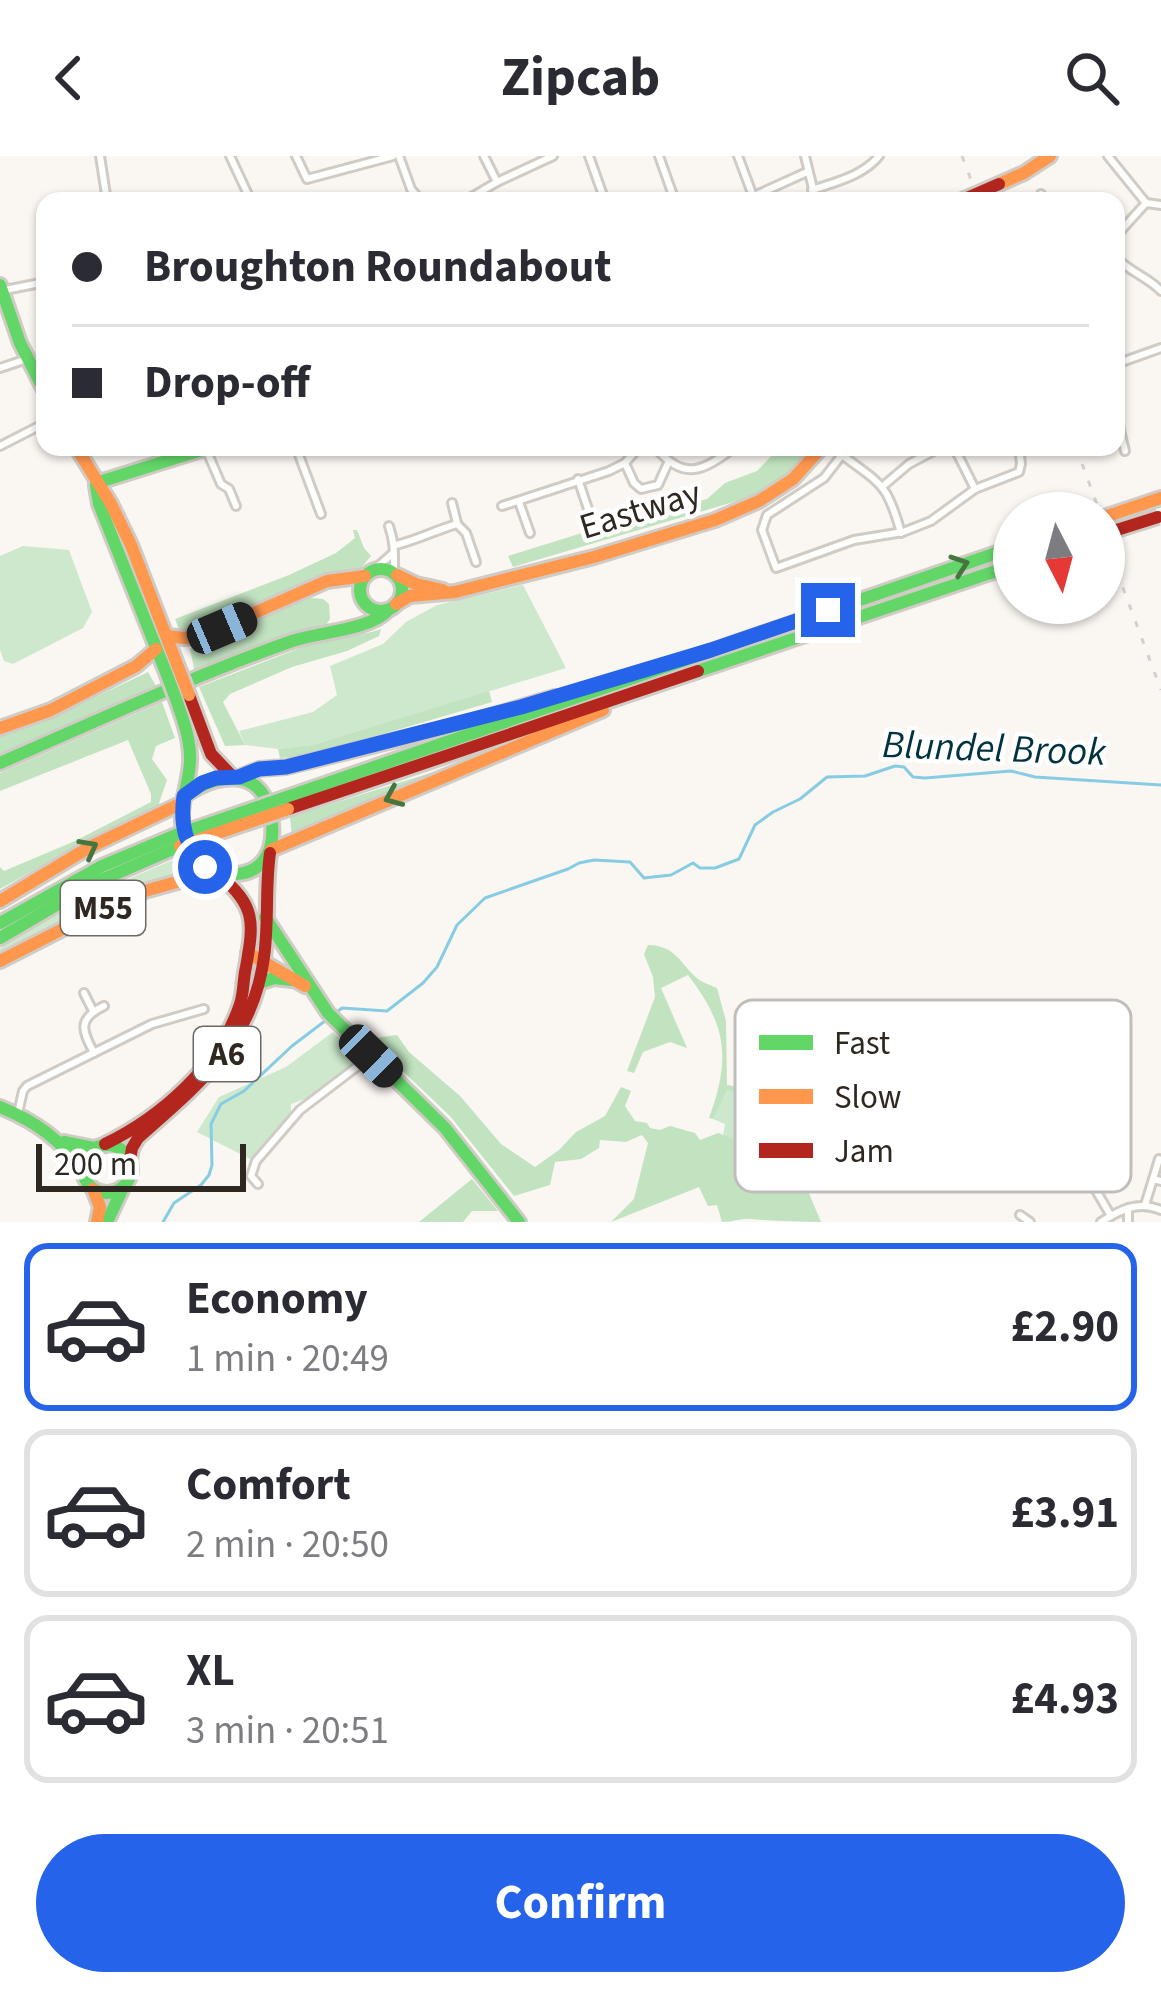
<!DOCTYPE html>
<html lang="en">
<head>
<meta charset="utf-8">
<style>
  body { margin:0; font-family:"Source Sans 3",sans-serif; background:#f7f7f7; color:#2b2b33; height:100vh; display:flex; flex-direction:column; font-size:45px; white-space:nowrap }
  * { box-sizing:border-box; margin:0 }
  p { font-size:39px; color:#7c7c81 }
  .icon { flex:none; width:66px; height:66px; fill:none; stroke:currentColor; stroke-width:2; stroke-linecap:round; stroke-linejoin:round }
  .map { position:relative; height:1066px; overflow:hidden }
  .side { display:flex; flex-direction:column; background:#fff; flex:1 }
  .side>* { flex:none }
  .top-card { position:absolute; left:36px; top:36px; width:1089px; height:264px; border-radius:24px; box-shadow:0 3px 9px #0004; display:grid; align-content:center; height:264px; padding:0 36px; background:#fff }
  .needle { width:78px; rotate:174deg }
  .buttons { position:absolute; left:993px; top:336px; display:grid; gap:24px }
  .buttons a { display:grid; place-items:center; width:132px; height:132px; border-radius:50%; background:#fff; box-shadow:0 3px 9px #0004; font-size:60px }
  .scale { position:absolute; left:36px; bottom:30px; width:210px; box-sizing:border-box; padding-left:12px; border:6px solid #2e2820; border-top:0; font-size:33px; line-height:42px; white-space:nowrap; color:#2e2820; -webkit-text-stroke:9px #fff; paint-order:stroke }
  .end { position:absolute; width:54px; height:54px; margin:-27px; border:15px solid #2563eb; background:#fff; box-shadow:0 0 0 6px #fff }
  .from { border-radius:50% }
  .car { position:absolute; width:36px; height:72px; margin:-36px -18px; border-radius:15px; box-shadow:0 0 9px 3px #0007; background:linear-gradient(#222 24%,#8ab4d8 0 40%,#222 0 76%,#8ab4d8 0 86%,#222 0) }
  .top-card b { display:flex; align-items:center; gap:42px; height:114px; font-size:45px }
  .top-card b+b { border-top:3px solid #e1e1e2 }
  .top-card i { width:30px; height:30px; background:#2b2b33 }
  ul { padding:21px 0 0; list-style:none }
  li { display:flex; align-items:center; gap:36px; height:168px; margin:0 24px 18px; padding:0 12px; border:6px solid #e1e1e2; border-radius:24px }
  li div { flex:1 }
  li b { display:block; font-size:45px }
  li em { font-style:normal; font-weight:700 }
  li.active { border-color:#2563eb }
  li>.icon { width:108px; height:108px; stroke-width:1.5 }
  .primary-button { display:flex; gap:24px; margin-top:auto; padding:24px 36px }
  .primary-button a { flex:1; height:138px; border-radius:72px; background:#2563eb; color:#fff; font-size:48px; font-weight:700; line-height:138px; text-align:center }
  header { display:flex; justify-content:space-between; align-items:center; height:156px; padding:0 36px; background:#fff; font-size:54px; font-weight:700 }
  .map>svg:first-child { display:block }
  .green { fill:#cde8cc }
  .forest { fill:#c1e3c0 }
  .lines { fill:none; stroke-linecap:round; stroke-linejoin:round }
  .stream { stroke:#86cde3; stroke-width:3 }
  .street-casing { stroke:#d0cbc5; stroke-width:12 }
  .fast-casing { stroke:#d0cbc5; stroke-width:18 }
  .slow-casing { stroke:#d0cbc5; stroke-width:18 }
  .jam-casing { stroke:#d0cbc5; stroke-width:18 }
  .street { stroke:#fefefd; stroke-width:6 }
  .fast { stroke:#63d668; stroke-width:12 }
  .slow { stroke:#ff974d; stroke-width:12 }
  .jam { stroke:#b3261e; stroke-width:12 }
  .rail { stroke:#d3d1d0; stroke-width:3; stroke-dasharray:6 12; stroke-linecap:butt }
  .fast-bridge-casing { stroke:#d0cbc5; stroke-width:18; stroke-linecap:butt }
  .slow-bridge-casing { stroke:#d0cbc5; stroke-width:18; stroke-linecap:butt }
  .jam-bridge-casing { stroke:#d0cbc5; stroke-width:18; stroke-linecap:butt }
  .fast-bridge { stroke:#63d668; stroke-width:12 }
  .slow-bridge { stroke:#ff974d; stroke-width:12 }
  .jam-bridge { stroke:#b3261e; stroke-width:12 }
  .oneway { stroke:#467640 }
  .route { stroke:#2563eb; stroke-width:15 }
  .labels { text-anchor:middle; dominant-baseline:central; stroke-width:9; stroke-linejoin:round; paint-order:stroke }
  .shield { fill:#fff; stroke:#6d6863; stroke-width:3 }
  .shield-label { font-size:33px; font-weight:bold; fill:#2e2820 }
  .street-label { font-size:36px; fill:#2e2820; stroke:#fff }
  .water-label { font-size:39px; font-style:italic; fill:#003240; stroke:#fff }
  .key { fill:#fff; stroke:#c0bebc; stroke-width:3 }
  .key-label { font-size:33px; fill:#2e2820 }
</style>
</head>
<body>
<header><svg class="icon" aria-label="back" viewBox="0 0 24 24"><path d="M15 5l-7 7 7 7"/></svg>Zipcab<svg class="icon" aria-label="search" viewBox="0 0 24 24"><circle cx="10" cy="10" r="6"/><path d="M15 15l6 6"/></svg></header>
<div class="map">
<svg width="1161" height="1066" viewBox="0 0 1161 1066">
  <rect width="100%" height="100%" fill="#faf6f2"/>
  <g class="green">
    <path d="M23,390L69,394L92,456L83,472L13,508L4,505L0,494V400Z"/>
    <path d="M523,429L566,512L312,589L278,593L245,589L239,575L313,556L337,539L330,510L383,488L406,466L437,449Z"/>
    <path d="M188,698L201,718L0,800V792C60,754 122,724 188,698Z"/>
    <path d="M333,876L358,900V906L305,943L291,948V961L252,1004L197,976L219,941L286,911Z"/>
    <path d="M726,933L803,953C786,978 751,993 723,980L725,968L713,963Z"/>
  </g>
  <g class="forest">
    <path d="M780,291H807L801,307L754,340L513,411L508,400L643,358L707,343L725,327L757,315Z"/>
    <path d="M353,374H357L364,392L371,400L361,412L334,417L256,452L186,478L179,473L175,463L289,419L336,397L355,382Z"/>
    <path d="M310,442L323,443L329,448L330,463L326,469L195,517L190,493Z"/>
    <path d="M381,473L379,480L347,495L292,511L230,538L223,546L245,589L225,590L199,531L313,487C336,481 358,481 381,473Z"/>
    <path d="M148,516L156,530L0,600V579L43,566Z"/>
    <path d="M489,535L492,546L315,598L280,602L278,593L312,589Z"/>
    <path d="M162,546L175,582L156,590L152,603L167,624L158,650L77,690L0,733V711L4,715L75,685L151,646V638L128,584L0,635V617Z"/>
    <path d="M462,607L292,681L290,661Z"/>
    <path d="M648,789C677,790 679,807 698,823C702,826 712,830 717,832L726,865L727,929L799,941L804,953L821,947L834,972L797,1000V1009L821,1066C797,1066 775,1065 751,1063C743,1062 732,1066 722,1066L717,1049L708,1050L699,1031L611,1066L634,1043L648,987L642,979L626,986L600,984L599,992L581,1003L555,1006L550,1029L514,1040L450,960L372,886L375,882L397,879L409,896L460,940L501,988L535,1011L559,994L576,976L605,960L621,931L631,935L625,950L635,965L647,967L650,972L660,974L670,970L695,977L700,984L718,977L748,989L793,968L802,953L727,934L713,963L709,962C731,902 727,870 688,819L661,832L687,892L670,886L643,896L634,917L627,915L655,841L653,821L644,798Z"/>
    <path d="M472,1023L498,1055H472L463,1066H419Z"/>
  </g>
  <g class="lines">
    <path class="stream" d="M163,1066L174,1047L201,1029L209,1019L212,1009L211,968L221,948L244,935L292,890L342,852L387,855L423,827L437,811L457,769L485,742L568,713L579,707L594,704L630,706L644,722L671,719L693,707L700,712H715L739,703L755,669L773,656L800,643L827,621L865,620L895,610L904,611L913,621L925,622L1011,615L1035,621L1161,629"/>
    <g class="street-casing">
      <g id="street">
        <path d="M100,0L107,45"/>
        <path d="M230,0L251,45"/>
        <path d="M296,0L307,23L393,0"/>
        <path d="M399,0L411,33L421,45"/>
        <path d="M484,0L497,26"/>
        <path d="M589,0L605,45"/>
        <path d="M659,0L675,45"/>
        <path d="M738,0L753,40"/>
        <path d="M805,0L816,45"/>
        <path d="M1108,0L1146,47L1161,49"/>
        <path d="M812,34C835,26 863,20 879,0"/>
        <path d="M1041,38L1044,45"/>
        <path d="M465,45L497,26L553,0"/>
        <path d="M743,45L807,16"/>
        <path d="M1116,80L1146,47"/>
        <path d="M1116,101C1129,116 1148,121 1161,135"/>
        <path d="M5,134L45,126"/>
        <path d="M1116,208L1161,192"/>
        <path d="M0,212L27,203"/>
        <path d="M1116,258L1125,295"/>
        <path d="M0,290L45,267"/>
        <path d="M296,291L321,358"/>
        <path d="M655,291C684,326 703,315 735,291"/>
        <path d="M848,291L824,322L767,359L762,374L776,412L854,384L903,376L931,365L975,333L1019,316L1021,308L1019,291"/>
        <path d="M954,291L975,333"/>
        <path d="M206,293L221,328L229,333L236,350"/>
        <path d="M842,299C882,329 887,327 901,377"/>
        <path d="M625,307L634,327L641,333L658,329L668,307"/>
        <path d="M578,323L592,365"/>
        <path d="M883,330L909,308L941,291"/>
        <path d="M519,346L530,377"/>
        <path d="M452,347L457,367"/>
        <path d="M502,350L609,315L625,307L639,291"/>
        <path d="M389,370C395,388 394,398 394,417"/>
        <path d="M396,389C417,384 436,374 457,368L466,377L476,406"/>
        <path d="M375,413L392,398"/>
        <path d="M84,837L93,855"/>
        <path d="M94,897C82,874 77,863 104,850"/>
        <path d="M18,957L23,935L27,930L152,868L204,853"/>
        <path d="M1084,1014L1111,1060"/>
        <path d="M1074,1019L1084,1014L1077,1001"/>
        <path d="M1153,1023L1159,1003"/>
        <path d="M258,1028L251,1020L256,1005L300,954L371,900"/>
        <path d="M1145,1049L1153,1023L1161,1025"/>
        <path d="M1128,1052V1066"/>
        <path d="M1020,1059L1030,1066"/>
        <path d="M1101,1066C1120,1054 1138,1044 1161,1054"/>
      </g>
    </g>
    <g class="fast-casing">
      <g id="fast">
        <path d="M0,129L20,187L45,236"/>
        <path d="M96,327L211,291"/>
        <path d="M96,330L99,348L167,519"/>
        <circle cx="381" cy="434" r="21"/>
        <path d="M698,515L1014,409"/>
        <path d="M176,543C183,563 191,584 190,606C189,630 176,656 185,680C205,733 278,732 272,668C267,611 221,614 184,640"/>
        <path d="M0,607C97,565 193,520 292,485C319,476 371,474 388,454"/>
        <path d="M239,621L259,613L286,611L474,565L555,541"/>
        <path d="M284,642L1014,391"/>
        <path d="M265,761L328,857L445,972L519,1066"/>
        <path d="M0,767L102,710L176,679"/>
        <path d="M0,782L92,728L180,690"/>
        <path d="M259,827L274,822L292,824"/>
        <path d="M0,951C35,965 62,984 83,1016"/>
        <path d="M64,986L94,992"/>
        <circle cx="107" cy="1013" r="24"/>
        <path d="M107,1066L122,1034"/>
      </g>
    </g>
    <g class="slow-casing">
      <g id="slow">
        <path d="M999,28L1024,17L1050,0"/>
        <path d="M76,291L111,348L131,389L180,516"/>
        <path d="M1104,361L1161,342"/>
        <path d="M397,419L416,428L443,434"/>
        <path d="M396,448L410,440L455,436L594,401L715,364L759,345L793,323L822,291"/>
        <path d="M167,480L184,482L204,479L327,425L365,420"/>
        <path d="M0,572L51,554L136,510L156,493"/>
        <path d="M271,694L603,554"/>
        <path d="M0,745L88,692L182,647"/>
        <path d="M248,797L305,830"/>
        <path d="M0,805L110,749L148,734L213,716"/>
        <path d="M93,1033L100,1051L97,1066"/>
      </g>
    </g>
    <g class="jam-casing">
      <g id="jam">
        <path d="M189,539L211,598L232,620"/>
        <path d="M288,653L698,515"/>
        <path d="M105,988C161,961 220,909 240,848C244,836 243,823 246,811C254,766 256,750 219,719"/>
        <path d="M130,1004L132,992L138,982C198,929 253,886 264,801C269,766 265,732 270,697"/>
      </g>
    </g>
    <use href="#street" class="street"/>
    <use href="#fast" class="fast"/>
    <use href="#slow" class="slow"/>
    <use href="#jam" class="jam"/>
    <g class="rail">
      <path d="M962,0L979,45"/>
      <path d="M1076,291L1100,357"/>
      <path d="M1104,381L1161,534"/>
    </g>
    <g class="fast-bridge-casing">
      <g id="fast-bridge">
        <path d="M167,519L176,543"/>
        <path d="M176,679L284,642"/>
      </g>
    </g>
    <g class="slow-bridge-casing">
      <g id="slow-bridge">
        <path d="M180,516L189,539"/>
        <path d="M180,690L288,653"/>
      </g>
    </g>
    <g class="jam-bridge-casing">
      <g id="jam-bridge">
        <path d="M960,45L999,28"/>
        <path d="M1104,378L1158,361"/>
      </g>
    </g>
    <use href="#fast-bridge" class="fast-bridge"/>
    <use href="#slow-bridge" class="slow-bridge"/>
    <use href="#jam-bridge" class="jam-bridge"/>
  </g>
  <defs><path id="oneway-chevron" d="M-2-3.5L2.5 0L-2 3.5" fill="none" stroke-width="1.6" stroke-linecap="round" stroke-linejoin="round" transform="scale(3)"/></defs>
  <g class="oneway">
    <use href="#oneway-chevron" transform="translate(960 409) rotate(-19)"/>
    <use href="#oneway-chevron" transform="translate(393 641) rotate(157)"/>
    <use href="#oneway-chevron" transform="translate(89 692) rotate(-28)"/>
  </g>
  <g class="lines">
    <path class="route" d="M205,711C185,690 180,668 184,640L202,627L216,622L239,621L259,613L286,611L521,551L711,494L828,454"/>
  </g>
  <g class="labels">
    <g class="shield">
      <rect x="61" y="725" width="84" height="54" rx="9"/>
      <rect x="194" y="871" width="66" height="54" rx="9"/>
    </g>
    <g class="shield-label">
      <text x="103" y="752">M55</text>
      <text x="227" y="898">A6</text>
    </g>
    <g class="street-label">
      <text transform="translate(640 354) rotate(-17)">Eastway</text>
    </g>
    <g class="water-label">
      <text transform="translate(994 593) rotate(2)">Blundel Brook</text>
    </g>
  </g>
  <rect x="735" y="844" width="396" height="192" rx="18" class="key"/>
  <rect x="759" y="879" width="54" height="15" fill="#63d668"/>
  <rect x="759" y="933" width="54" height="15" fill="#ff974d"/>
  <rect x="759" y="987" width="54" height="15" fill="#b3261e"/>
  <g class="key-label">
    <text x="834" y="898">Fast</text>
    <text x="834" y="952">Slow</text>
    <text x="834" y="1006">Jam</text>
  </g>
</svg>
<div class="buttons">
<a><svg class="needle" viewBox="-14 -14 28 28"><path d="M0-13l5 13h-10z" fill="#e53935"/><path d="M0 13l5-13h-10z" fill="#7c7c81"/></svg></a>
</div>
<div class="scale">200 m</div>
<i class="end from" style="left:205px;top:711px"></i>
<i class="end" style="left:828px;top:454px"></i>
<i class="car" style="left:222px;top:472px;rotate:67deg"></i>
<i class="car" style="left:371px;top:900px;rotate:134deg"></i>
<div class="top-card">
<b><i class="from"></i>Broughton Roundabout</b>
<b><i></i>Drop-off</b>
</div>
</div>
<section class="side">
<ul>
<li class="active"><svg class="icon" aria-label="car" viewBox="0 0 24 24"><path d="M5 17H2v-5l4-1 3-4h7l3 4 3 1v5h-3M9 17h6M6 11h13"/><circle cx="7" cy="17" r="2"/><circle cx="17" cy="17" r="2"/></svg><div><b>Economy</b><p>1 min · 20:49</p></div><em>£2.90</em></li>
<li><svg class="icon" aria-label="car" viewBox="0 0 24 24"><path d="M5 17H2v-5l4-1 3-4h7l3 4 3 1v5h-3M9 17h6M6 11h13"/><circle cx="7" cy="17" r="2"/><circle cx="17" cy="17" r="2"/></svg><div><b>Comfort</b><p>2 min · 20:50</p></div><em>£3.91</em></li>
<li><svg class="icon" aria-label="car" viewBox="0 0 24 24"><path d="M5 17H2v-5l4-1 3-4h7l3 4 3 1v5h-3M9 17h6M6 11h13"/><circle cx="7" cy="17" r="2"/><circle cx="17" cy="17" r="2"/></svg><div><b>XL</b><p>3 min · 20:51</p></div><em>£4.93</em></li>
</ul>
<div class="primary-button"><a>Confirm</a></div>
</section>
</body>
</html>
